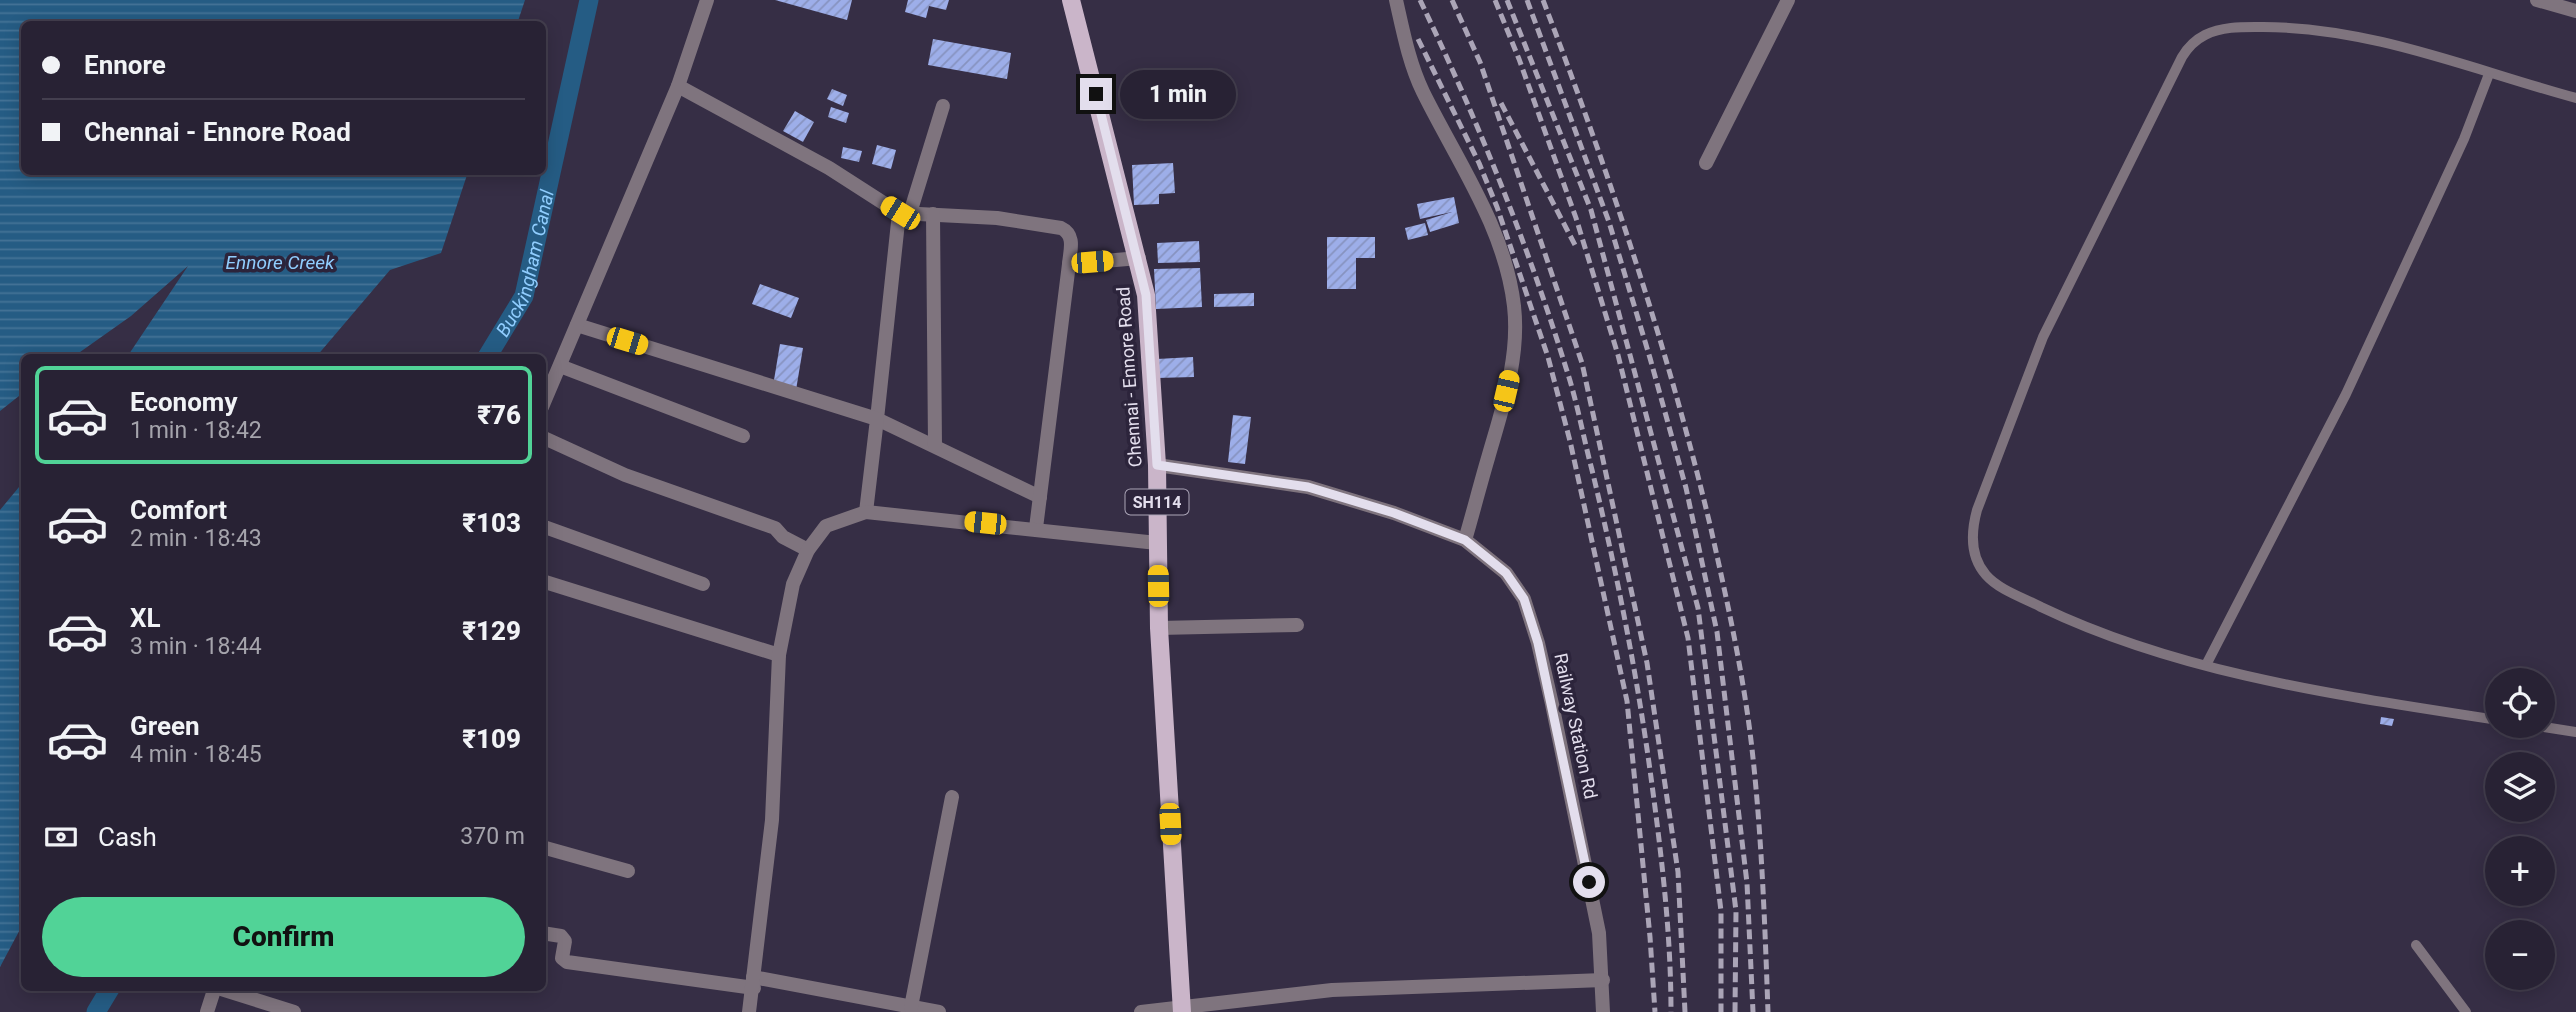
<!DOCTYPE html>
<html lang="en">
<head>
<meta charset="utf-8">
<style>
  body { margin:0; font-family:Roboto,sans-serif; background:#302a3c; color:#f1f3f6; height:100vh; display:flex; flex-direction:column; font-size:26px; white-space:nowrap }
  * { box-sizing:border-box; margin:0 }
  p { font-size:23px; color:#a5a4ac }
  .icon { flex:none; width:38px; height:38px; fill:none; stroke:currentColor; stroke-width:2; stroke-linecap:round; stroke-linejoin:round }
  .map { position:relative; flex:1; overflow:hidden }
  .drawer { position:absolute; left:21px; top:354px; width:525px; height:637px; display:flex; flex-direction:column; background:#282234; border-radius:10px; box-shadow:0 4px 18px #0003,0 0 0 2px #443f4f }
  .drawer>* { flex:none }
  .hud { position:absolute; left:21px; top:21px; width:525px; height:154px; border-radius:10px; box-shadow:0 4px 18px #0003,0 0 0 2px #443f4f; display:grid; align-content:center; height:154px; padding:0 21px; background:#282234 }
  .buttons { position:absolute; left:2485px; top:668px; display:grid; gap:14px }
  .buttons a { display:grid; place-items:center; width:70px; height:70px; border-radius:50%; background:#282234; box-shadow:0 4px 18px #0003,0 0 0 2px #443f4f; font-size:35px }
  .end { position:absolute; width:32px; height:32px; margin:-16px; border:9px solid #e3deed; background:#111; box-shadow:0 0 0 4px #111 }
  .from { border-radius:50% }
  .bubble { position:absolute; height:49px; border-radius:24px; background:#282234; box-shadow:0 4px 18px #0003,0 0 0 2px #443f4f; font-size:23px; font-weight:800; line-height:49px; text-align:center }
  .car { position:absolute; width:21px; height:42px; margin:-21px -10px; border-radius:9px; box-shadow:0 0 5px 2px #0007; background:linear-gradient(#f5c518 24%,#345 0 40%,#f5c518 0 76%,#345 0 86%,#f5c518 0) }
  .hud b { display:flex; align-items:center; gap:24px; height:66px; font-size:26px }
  .hud b+b { border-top:2px solid #443f4f }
  .hud i { width:18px; height:18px; background:#f1f3f6 }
  ul { padding:12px 0 0; list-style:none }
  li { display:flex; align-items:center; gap:21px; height:98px; margin:0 14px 10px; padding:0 7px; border:4px solid transparent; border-radius:10px }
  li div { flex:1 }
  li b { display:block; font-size:26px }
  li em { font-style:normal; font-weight:800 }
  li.selected { border-color:#51d397 }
  li>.icon { width:63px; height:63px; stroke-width:1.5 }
  .pay { display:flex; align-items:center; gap:18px; height:77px; padding:0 21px; font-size:26px }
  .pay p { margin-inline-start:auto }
  .action { display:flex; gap:14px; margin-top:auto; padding:14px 21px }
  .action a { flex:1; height:80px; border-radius:42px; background:#51d397; color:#111; font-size:28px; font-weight:800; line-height:80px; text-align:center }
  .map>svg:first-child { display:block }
  .water { fill:url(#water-rules) }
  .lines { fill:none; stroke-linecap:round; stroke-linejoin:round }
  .canal { stroke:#255c84; stroke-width:19 }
  .building { fill:url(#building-hatch) }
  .service { stroke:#7f747e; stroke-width:10 }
  .minor { stroke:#7f747e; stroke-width:14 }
  .primary { stroke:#cab5c9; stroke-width:18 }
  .rail { stroke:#aba5b7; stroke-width:5; stroke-dasharray:10 5; stroke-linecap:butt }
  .route { stroke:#e3deed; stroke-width:9 }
  .labels { text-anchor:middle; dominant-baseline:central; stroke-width:7; stroke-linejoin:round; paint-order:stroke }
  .shield { fill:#2c243b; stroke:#aca6b8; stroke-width:2 }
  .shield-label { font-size:16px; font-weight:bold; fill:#e3deed }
  .street-label { font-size:18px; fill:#e3deed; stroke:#2c243b }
  .water-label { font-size:19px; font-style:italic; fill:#90cdfe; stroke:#2c243b }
</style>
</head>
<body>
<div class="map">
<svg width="2576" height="1012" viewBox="0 0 2576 1012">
  <defs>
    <pattern id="water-rules" width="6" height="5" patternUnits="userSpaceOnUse" patternTransform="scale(1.75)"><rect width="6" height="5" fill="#255c84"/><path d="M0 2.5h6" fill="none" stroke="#447396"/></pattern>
    <pattern id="building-hatch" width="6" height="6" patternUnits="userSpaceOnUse" patternTransform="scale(1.75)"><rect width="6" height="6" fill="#9daee9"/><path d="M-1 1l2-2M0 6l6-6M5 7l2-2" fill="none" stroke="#8793c0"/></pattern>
  </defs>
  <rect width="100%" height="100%" fill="#362e45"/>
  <g class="water">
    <path d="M0,0H525L517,24H24V172H468L441,253L390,270L316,357H127L188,266L131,316L73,357H24V392L0,411Z"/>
    <path d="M24,481V922L0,967V510Z"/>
  </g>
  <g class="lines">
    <g class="canal">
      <path id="s1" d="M487,357L524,296L589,0"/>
      <path d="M96,1012L111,987"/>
    </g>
  </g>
  <g class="building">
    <path d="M775,0H852L847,20Z"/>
    <path d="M908,0H949L946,10L929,6L926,18L905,12Z"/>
    <path d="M933,39L1011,53L1007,79L928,65Z"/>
    <path d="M832,89L847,95L843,106L827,99Z"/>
    <path d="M831,107L849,113L846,123L828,117Z"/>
    <path d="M795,111L814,122L803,142L783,131Z"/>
    <path d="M877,145L896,150L891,169L872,164Z"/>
    <path d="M843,147L862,151L859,162L841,158Z"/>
    <path d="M1173,163L1175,193L1159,194V204L1134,205L1132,165Z"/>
    <path d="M1454,197L1459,223L1430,232L1426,220L1452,212L1420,219L1417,204Z"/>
    <path d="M1425,223L1428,235L1408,240L1405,228Z"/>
    <path d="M1327,237H1375V258H1356V289H1327Z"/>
    <path d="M1199,241L1200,262L1158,263L1157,243Z"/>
    <path d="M1200,268L1202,307L1156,309L1154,269Z"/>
    <path d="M760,284L799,298L791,318L752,304Z"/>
    <path d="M1254,293V306L1214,307V294Z"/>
    <path d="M780,344L803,348L796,390L773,386Z"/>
    <path d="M1193,357L1194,377L1157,378V359Z"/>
    <path d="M1233,415L1251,417L1245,464L1228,462Z"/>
    <path d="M2381,717L2394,719L2392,726L2380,724Z"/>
  </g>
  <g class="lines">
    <g class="service">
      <path d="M2206,665L2346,394L2464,139L2489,74"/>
      <path d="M2497,720C2344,696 2183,675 2041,607C2024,598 1999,590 1986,575C1970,557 1971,532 1977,510L2043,337L2182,57C2188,47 2195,40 2205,35C2223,26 2244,27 2263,27C2371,27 2473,70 2576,98"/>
      <path d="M2538,726L2576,732"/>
      <path d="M2416,945L2466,1012"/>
    </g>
    <g class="minor">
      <path d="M1396,0C1403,31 1409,63 1423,92C1457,161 1505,228 1514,306C1520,358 1502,409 1488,458C1480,485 1473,513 1465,540"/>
      <path d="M2537,0L2576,11"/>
      <path d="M678,86L829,168L899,213L877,419L1040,497"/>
      <path d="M1706,163L1788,0"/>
      <path d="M899,213L997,218L1061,228C1076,235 1070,251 1069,264"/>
      <path d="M910,213L943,106"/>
      <path d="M933,214L935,446"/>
      <path d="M577,325L877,419L866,512"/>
      <path d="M560,366L743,436"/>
      <path d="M542,407L678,86L707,0"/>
      <path d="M542,437L625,475L775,528L783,537L808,550"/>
      <path d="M1157,465L1308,487L1394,513L1465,540L1506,573L1524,599L1538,643L1552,704L1599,933L1603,1012"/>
      <path d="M542,526L703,584"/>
      <path d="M1036,528L1069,264L1139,258"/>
      <path d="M542,581L779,655"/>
      <path d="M1159,628L1297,625"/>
      <path d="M542,847L628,871"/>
      <path d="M542,933L561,936L565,941L562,958L567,962L754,988"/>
      <path d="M753,977L939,1012"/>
      <path d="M215,987L294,1012"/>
      <path d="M911,1007L952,797"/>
      <path d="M207,1012L215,987"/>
      <path d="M749,1012L772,820L779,655L793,584L808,550L826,526L866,512L1157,543"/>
      <path d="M1141,1012L1332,990L1603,980"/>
    </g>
    <path class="primary" d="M1071,0L1146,295L1157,465L1159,628L1182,1012"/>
    <g class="rail">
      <path d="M1420,0C1477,119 1527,242 1566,368C1577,401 1583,436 1592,470C1616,569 1636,669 1650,770C1661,851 1671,931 1671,1012"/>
      <path d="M1452,0L1480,62L1582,363L1647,663L1678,872L1685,1012"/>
      <path d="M1495,0L1519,59L1576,218L1618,355L1688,638L1721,911V1012"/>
      <path d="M1507,0L1591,210L1698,608L1736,911L1735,1012"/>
      <path d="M1527,0L1609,222L1650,358L1686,488L1717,632L1747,883L1753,1012"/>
      <path d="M1543,0C1609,173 1668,348 1711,529C1728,605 1745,681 1753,758C1762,842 1765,928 1768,1012"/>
      <path d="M1418,39L1479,163L1497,207L1548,357L1570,441L1627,701L1650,937L1655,1012"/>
      <path d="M1501,103L1575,245"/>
    </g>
  </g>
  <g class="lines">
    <path class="route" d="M1096,94L1146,295L1157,465L1308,487L1394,513L1465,540L1506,573L1524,599L1538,643L1589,882"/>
  </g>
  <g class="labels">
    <rect class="shield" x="1125.5" y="489.5" width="63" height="25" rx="5"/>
    <g class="shield-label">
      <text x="1157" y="502">SH114</text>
    </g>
    <g class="street-label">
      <text transform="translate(1129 377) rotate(-94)">Chennai - Ennore Road</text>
      <text transform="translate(1576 726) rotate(78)">Railway Station Rd</text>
    </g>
    <g class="water-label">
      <text x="280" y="262">Ennore Creek</text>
      <text stroke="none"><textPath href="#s1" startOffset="103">Buckingham Canal</textPath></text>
    </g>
  </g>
</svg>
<div class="buttons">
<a><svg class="icon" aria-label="locate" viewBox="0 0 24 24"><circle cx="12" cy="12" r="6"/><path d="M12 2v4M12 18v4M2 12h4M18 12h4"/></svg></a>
<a><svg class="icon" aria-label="layers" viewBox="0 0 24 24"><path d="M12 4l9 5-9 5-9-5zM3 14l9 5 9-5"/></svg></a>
<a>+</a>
<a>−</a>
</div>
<i class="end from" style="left:1589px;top:882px"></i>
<i class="end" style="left:1096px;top:94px"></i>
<div class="bubble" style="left:1120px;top:70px;width:116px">1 min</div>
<i class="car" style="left:900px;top:213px;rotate:302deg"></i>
<i class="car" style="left:1092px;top:262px;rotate:85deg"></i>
<i class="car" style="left:627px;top:341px;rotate:107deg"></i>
<i class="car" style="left:1506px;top:391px;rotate:13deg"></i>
<i class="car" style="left:985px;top:523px;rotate:276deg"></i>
<i class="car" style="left:1158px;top:586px;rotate:359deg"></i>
<i class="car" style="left:1170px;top:824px;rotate:177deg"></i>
<div class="hud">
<b><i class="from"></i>Ennore</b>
<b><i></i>Chennai - Ennore Road</b>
</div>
<section class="drawer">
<ul>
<li class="selected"><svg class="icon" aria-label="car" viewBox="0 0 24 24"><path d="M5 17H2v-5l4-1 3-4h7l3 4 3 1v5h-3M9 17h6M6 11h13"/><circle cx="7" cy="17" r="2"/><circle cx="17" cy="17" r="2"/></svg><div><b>Economy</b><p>1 min · 18:42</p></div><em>₹76</em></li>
<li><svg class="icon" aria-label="car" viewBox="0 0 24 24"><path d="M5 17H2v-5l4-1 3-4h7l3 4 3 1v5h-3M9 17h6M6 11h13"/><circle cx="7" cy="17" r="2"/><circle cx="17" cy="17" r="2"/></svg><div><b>Comfort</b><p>2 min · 18:43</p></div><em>₹103</em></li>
<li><svg class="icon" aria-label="car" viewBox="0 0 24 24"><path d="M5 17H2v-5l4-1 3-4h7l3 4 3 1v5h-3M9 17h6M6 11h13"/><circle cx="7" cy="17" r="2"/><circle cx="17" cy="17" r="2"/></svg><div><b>XL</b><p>3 min · 18:44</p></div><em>₹129</em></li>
<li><svg class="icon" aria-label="car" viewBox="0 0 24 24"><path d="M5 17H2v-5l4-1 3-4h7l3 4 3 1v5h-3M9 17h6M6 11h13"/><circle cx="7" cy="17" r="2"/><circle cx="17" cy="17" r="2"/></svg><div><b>Green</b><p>4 min · 18:45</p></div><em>₹109</em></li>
</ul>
<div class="pay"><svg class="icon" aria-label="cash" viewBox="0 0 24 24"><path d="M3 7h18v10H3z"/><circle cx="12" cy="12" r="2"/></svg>Cash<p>370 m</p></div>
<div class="action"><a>Confirm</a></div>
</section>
</div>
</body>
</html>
